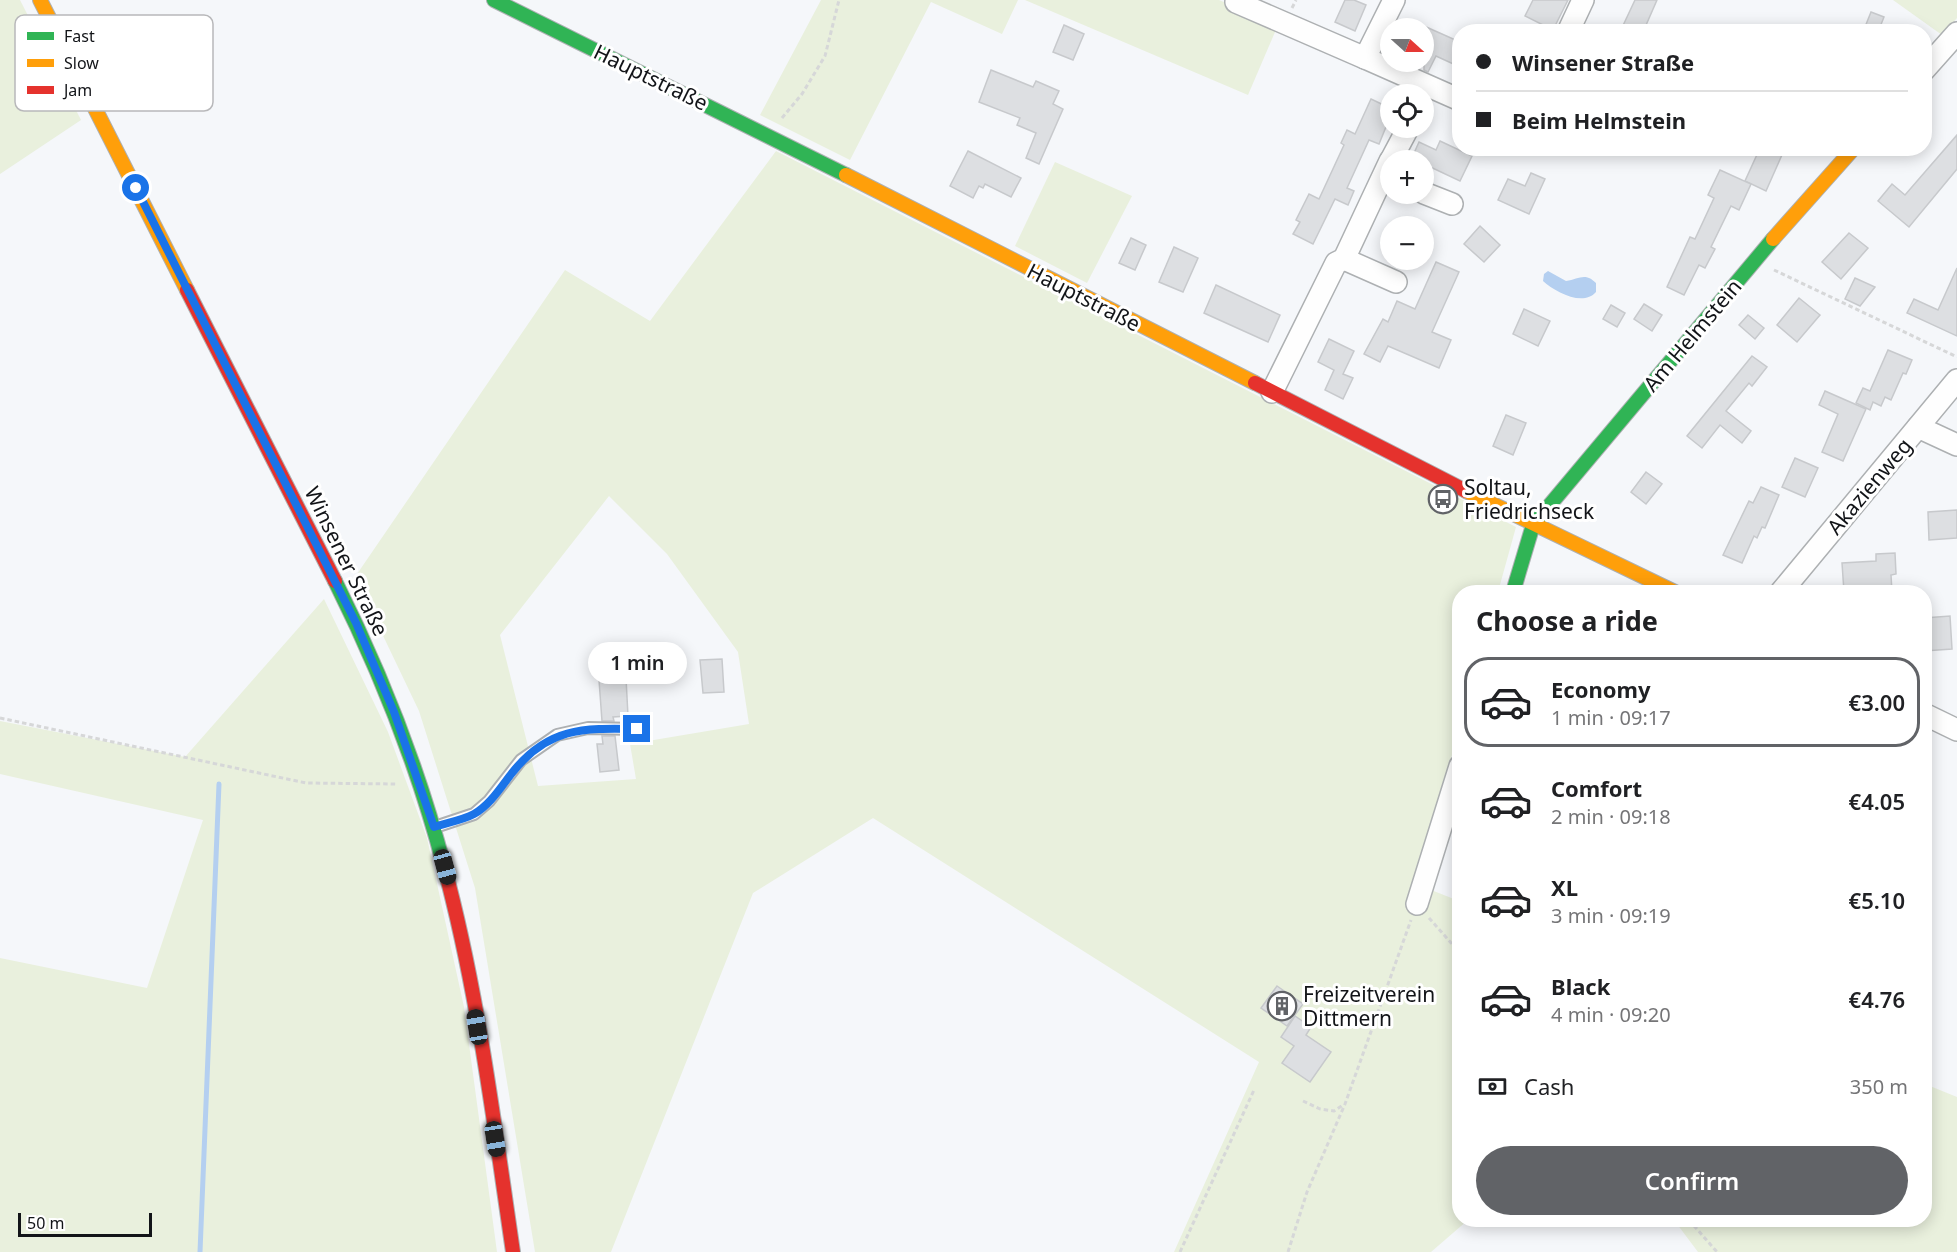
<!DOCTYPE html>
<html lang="en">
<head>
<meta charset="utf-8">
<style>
  body { margin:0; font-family:"Noto Sans",sans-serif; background:#f2f2f2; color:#202124; height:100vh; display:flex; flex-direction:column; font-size:22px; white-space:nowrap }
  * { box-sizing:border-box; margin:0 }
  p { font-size:20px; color:#757577 }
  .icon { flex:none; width:33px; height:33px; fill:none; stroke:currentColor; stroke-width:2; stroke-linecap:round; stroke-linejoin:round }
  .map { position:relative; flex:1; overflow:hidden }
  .drawer { position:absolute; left:1452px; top:585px; width:480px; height:642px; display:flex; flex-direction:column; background:#fff; border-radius:24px; box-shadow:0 3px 15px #0003 }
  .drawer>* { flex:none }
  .top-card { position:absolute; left:1452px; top:24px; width:480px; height:132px; border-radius:24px; box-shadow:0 3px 15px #0003; display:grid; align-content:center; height:132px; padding:0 24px; background:#fff }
  .needle { width:39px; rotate:111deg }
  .tools { position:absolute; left:1380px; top:18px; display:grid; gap:12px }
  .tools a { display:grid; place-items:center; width:54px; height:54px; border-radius:50%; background:#fff; box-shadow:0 3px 15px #0003; font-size:30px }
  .scale { position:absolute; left:18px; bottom:15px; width:134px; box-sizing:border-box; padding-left:6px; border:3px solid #121418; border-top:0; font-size:16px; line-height:21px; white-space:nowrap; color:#121418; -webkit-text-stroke:4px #fff; paint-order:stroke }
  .end { position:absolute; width:27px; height:27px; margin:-14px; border:8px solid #1a73e8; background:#fff; box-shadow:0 0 0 3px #fff }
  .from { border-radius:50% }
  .bubble { position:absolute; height:42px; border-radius:21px; background:#fff; box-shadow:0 3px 15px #0003; font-size:20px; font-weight:600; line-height:42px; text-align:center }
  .car { position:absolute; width:18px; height:36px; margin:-18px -9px; border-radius:8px; box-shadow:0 0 4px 2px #0007; background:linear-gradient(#222 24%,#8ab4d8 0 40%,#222 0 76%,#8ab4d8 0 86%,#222 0) }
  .top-card b { display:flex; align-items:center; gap:21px; height:57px; font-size:22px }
  .top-card b+b { border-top:2px solid #e0e0e0 }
  .top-card i { width:15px; height:15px; background:#202124 }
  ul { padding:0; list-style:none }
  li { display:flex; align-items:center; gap:18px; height:90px; margin:0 12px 9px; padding:0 12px; border:3px solid transparent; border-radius:24px }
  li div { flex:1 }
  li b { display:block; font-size:22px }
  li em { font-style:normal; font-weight:600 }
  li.selected { border-color:#616367 }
  li>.icon { width:54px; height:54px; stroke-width:1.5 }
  h2 { padding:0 24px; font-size:27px; line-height:72px }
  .pay { display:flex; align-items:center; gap:15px; height:66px; padding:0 24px; font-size:22px }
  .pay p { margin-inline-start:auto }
  .button { display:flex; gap:12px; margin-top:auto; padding:12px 24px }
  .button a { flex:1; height:69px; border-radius:36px; background:#616367; color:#fff; font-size:24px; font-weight:600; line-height:69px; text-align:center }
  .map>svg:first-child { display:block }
  .green { fill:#e9f0dd; fill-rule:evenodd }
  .water { fill:#b4cff0 }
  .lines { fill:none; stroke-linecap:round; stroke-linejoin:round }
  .stream { stroke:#b4cff0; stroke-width:5 }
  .building { fill:#dddfe2; stroke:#c7c9cc; stroke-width:1.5 }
  .lane-casing { stroke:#adb0b2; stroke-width:14 }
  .street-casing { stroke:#adb0b2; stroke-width:24 }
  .fast-casing { stroke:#adb0b2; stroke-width:16 }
  .slow-casing { stroke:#adb0b2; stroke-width:16 }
  .jam-casing { stroke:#adb0b2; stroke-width:16 }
  .path { stroke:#d6d7d8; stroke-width:3; stroke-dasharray:4.5 3; stroke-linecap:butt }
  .lane { stroke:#fefefe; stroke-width:10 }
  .street { stroke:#fefefe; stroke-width:21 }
  .fast { stroke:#30b455; stroke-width:14 }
  .slow { stroke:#ff9f0a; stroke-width:14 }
  .jam { stroke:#e5322d; stroke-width:14 }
  .route { stroke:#1a73e8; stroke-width:8 }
  .labels { text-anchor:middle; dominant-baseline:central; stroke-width:6; stroke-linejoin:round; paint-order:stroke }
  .street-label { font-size:21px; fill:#121418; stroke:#fff }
  .poi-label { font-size:21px; fill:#121418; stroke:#fff; text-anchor:start }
  .key { fill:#fff; stroke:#b8b8ba; stroke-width:1.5 }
  .key-label { font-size:16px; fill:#121418 }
</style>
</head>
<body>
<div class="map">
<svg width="1957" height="1252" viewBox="0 0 1957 1252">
  <rect width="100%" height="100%" fill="#f5f7fa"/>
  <g class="green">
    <path d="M0,0H20L81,120L0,174Z"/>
    <path d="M821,0H1018L1002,34L931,2L850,160L760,115Z"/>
    <path d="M1025,0H1219L1278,25L1248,95Z"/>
    <path d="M1893,0H1957V18L1942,35Z"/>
    <path d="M776,151L1516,527L1498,592H1460L1459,730L1416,884L1459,901L1460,1220H1468L1431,1252H1174L1259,1062L873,818L753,893L611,1252H535L475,888L419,711L355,577L565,270L650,321ZM609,496L667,554L738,652L749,724L630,744L636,779L538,786L500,635Z"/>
    <path d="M1055,162L1132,196L1087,283L1015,246Z"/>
    <path d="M324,599L388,732L427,838L464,1007L497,1252H0V958L147,988L203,820L0,774V721L185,757Z"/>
    <path d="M1925,1084L1957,1097V1252H1698L1674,1220H1924Z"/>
  </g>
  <path class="water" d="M1548,271L1566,281C1579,279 1585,272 1596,283V292C1583,307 1555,292 1543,281L1544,274Z"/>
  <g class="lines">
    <path class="stream" d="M200,1252L219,784"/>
  </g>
  <g class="building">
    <path d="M1345,0H1354L1366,5L1355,31L1335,22Z"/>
    <path d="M1533,0H1568L1553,30L1525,16Z"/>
    <path d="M1635,0H1657L1643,32H1620Z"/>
    <path d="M1871,12L1884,17L1878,32H1863Z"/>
    <path d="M1064,25L1084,34L1073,60L1053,52Z"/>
    <path d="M1424,26L1460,42V67L1436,56L1428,72L1424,70Z"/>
    <path d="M991,70L1033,87L1036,81L1059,91L1053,104L1063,109L1039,164L1026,158L1036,133L1017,125L1020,118L979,102Z"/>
    <path d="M1371,99L1390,108V117L1379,144L1369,140L1347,188L1354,191L1348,205L1335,199L1313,244L1293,234L1300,222L1296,220L1309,194L1319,199L1344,145L1341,143L1347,130L1355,134Z"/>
    <path d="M1957,135V169L1909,227L1878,201L1892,184L1905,195Z"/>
    <path d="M1440,141L1472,156L1460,181L1424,164V160H1411L1419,142L1436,150Z"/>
    <path d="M1760,148H1785L1766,191L1745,181Z"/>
    <path d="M968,151L1021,178L1011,197L985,184L983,188L979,186L973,198L950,186Z"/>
    <path d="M1720,170L1751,184L1739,210L1731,206L1711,247L1715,249L1705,268L1699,265L1684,295L1667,287L1690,237L1695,239L1714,198L1708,195Z"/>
    <path d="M1531,173L1545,179L1529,214L1498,200L1508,179L1525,186Z"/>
    <path d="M1480,226L1500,245L1484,262L1464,244Z"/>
    <path d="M1849,233L1868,248L1841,279L1822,262Z"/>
    <path d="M1131,238L1146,245L1135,270L1119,263Z"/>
    <path d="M1174,247L1198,258L1183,292L1159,282Z"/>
    <path d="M1436,262L1459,272L1432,332L1451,340L1439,368L1388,346L1380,362L1364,354L1383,319L1388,322L1397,301L1415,309Z"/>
    <path d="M1957,268V336L1907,313L1914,299L1938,310Z"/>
    <path d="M1855,278L1875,287L1860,306L1845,299Z"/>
    <path d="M1216,285L1280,315L1268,342L1204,313Z"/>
    <path d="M1799,298L1820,315L1797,342L1777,325Z"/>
    <path d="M1644,304L1662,315L1652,331L1634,319Z"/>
    <path d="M1611,305L1625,313L1617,327L1603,319Z"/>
    <path d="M1524,309L1550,321L1538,346L1513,334Z"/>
    <path d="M1748,315L1764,328L1755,339L1739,325Z"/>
    <path d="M1329,339L1354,351L1343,374L1353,378L1343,399L1325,390L1334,370L1318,362Z"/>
    <path d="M1888,350L1912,360L1906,374L1903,373L1891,400L1885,397L1881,406L1873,402L1870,410L1856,403L1863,388L1870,391Z"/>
    <path d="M1752,356L1767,367L1752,386L1749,383L1726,411L1751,431L1742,443L1720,425L1702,448L1687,436Z"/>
    <path d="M1825,391L1866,409L1843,461L1822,452L1838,414L1819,405Z"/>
    <path d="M1506,415L1526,423L1513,455L1493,446Z"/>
    <path d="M1795,458L1818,468L1805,497L1782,487Z"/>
    <path d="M1646,472L1662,484L1646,504L1631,492Z"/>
    <path d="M1761,487L1779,495L1765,528L1762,527L1757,538L1754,536L1742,563L1723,555L1749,501L1753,503Z"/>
    <path d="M1957,510V538L1929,540L1928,512Z"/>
    <path d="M1895,553L1896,574L1891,575L1892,592H1844L1842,563L1876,561V554Z"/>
    <path d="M1950,616L1952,649L1924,651V618Z"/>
    <path d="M722,659L724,692L703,693L700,660Z"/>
    <path d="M626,678L628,716L613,717L614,721H602L599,680Z"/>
    <path d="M602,736H615L619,770L600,772L597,744H603Z"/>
    <path d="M1277,986L1303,1004L1287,1026L1261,1008Z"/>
    <path d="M1295,1016L1311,1027L1306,1035L1331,1052L1310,1082L1282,1063L1294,1046L1281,1037Z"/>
  </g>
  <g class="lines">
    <g class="lane-casing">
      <path id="lane" d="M435,827L474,814L489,801L521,760L557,735L588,728L637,729"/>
    </g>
    <g class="street-casing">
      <g id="street">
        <path d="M1394,0L1365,58L1460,100"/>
        <path d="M1236,2L1365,58"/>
        <path d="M1568,32L1583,0"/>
        <path d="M1924,70L1957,33"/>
        <path d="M1391,160L1408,128"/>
        <path d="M1424,193L1452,204"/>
        <path d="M1344,259L1396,282"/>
        <path d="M1272,392L1336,263L1344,259L1390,161"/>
        <path d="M1918,427L1957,445"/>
        <path d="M1781,592L1957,380"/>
        <path d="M1924,714L1957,730"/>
        <path d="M1417,904L1460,766"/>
      </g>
    </g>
    <g class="fast-casing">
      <g id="fast">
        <path d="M494,0L846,175"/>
        <path d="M335,581C381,673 418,767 444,866"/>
        <path d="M1513,592L1533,525L1773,239"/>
      </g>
    </g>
    <g class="slow-casing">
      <g id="slow">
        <path d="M40,0L187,290"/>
        <path d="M846,175L1255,383"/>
        <path d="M1773,239L1854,148"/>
        <path d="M1466,491L1675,592"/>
      </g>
    </g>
    <g class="jam-casing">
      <g id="jam">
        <path d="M187,290L335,581"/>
        <path d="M1255,383L1466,491"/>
        <path d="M444,866C478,992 494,1123 513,1252"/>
      </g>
    </g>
    <g class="path">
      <path d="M1292,8L1296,0"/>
      <path d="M782,118L802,94L825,56L839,0"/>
      <path d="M1774,270L1957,357"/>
      <path d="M0,718L306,783L398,784"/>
      <path d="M1429,918L1460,953"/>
      <path d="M1303,1101L1320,1109L1334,1111L1343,1105"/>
      <path d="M1689,1220L1717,1252"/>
      <path d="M1180,1252L1254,1090"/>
      <path d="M1288,1252L1307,1192L1345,1104L1411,920"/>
    </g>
    <use href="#lane" class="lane"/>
    <use href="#street" class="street"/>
    <use href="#fast" class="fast"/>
    <use href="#slow" class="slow"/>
    <use href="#jam" class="jam"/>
  </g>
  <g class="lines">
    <path class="route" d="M136,188L356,623L394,712L434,827C446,823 463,820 474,814C490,805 501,787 512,773C548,727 583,728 637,729"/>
  </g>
  <defs>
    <g id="bus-ring" transform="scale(1.5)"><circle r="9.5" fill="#fff" stroke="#616367" stroke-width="1.5"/><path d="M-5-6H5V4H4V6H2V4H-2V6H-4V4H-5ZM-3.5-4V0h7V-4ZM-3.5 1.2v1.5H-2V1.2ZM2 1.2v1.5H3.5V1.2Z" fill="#616367"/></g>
    <g id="building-ring" transform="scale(1.5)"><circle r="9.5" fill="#fff" stroke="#616367" stroke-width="1.5"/><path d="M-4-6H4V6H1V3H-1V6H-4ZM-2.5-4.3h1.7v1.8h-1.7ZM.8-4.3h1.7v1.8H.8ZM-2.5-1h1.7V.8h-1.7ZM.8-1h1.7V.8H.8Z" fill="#616367"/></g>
  </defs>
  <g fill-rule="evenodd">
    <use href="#bus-ring" x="1443" y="499"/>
    <use href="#building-ring" x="1282" y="1006"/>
  </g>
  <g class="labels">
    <g class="street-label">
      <text transform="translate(651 77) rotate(26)">Hauptstraße</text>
      <text transform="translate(1084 297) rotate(27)">Hauptstraße</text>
      <text transform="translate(1692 335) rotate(-50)">Am Helmstein</text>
      <text transform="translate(1869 486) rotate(-50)">Akazienweg</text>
      <text transform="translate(347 561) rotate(64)">Winsener Straße</text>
    </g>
    <g class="poi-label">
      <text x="1464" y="487">Soltau,<tspan x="1464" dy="24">Friedrichseck</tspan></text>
      <text x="1303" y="994">Freizeitverein<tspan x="1303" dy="24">Dittmern</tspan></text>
    </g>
  </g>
  <rect x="15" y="15" width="198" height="96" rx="9" class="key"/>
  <rect x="27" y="32" width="27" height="8" fill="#30b455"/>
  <rect x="27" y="59" width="27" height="8" fill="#ff9f0a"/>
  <rect x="27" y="86" width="27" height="8" fill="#e5322d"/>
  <g class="key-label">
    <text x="64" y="42">Fast</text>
    <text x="64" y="69">Slow</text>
    <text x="64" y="96">Jam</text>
  </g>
</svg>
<div class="tools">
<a><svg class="needle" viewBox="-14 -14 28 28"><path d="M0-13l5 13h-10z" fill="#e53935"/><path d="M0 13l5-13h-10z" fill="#757577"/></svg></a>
<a><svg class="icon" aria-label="locate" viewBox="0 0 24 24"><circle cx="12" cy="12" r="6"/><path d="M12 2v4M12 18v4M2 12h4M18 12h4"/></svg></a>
<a>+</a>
<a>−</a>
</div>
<div class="scale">50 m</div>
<i class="end from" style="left:136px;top:188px"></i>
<i class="end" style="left:637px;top:729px"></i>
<div class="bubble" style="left:588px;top:642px;width:99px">1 min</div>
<i class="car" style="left:445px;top:867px;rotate:165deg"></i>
<i class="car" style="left:477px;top:1027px;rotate:351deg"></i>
<i class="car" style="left:495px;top:1139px;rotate:171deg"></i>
<div class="top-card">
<b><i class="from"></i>Winsener Straße</b>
<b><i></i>Beim Helmstein</b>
</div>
<section class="drawer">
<h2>Choose a ride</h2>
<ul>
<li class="selected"><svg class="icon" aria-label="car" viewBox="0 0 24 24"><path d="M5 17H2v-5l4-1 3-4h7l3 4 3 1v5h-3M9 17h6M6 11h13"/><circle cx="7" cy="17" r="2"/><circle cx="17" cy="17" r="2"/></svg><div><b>Economy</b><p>1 min · 09:17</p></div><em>€3.00</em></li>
<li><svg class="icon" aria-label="car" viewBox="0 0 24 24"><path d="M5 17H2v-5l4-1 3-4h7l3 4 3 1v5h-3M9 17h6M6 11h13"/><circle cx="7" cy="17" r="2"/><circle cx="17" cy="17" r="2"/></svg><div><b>Comfort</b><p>2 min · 09:18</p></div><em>€4.05</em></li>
<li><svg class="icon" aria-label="car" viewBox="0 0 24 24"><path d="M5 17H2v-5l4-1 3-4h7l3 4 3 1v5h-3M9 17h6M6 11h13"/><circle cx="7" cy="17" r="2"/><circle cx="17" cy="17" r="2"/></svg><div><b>XL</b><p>3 min · 09:19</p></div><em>€5.10</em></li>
<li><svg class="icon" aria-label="car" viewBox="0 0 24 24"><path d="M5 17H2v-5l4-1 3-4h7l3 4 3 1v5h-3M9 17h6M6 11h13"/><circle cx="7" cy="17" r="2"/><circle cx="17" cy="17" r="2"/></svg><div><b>Black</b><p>4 min · 09:20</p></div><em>€4.76</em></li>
</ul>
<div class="pay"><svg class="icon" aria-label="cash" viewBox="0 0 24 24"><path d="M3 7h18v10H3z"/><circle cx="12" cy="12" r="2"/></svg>Cash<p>350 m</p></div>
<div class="button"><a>Confirm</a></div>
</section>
</div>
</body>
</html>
